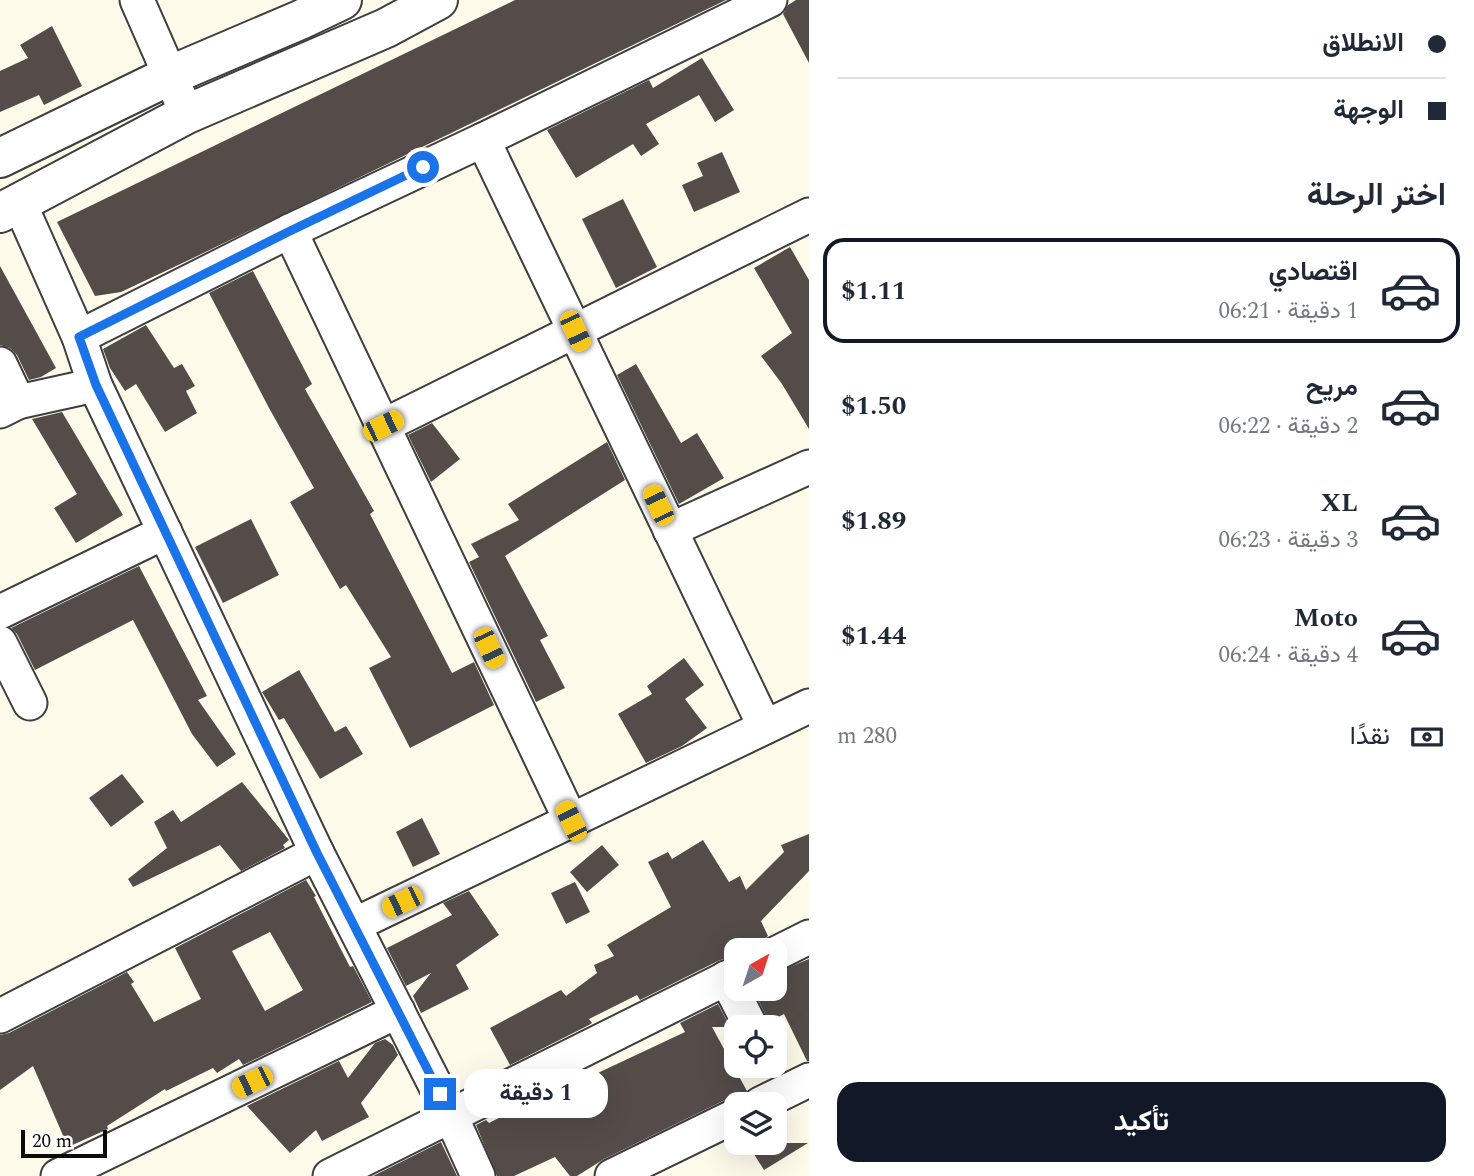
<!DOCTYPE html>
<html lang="ar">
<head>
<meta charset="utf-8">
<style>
  body { margin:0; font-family:Spectral,Vazirmatn,serif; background:#f2f2f3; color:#1f2937; direction:rtl; height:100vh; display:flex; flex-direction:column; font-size:26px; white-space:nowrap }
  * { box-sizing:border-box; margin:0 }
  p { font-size:23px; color:#747a83 }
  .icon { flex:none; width:38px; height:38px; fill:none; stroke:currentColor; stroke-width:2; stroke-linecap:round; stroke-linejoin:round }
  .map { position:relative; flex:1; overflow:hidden; direction:ltr }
  .details { display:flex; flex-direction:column; background:#fff; width:665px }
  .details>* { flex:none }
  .top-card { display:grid; align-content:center; height:154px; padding:0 28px; background:#fff }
  .needle { width:46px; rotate:39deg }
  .fabs { position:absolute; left:724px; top:938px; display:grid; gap:14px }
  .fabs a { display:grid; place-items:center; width:63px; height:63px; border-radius:14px; background:#fff; box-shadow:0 7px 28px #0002; font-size:35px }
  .scale { position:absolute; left:21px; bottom:18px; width:86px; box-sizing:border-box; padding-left:7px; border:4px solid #0b0b0b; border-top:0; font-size:19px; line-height:24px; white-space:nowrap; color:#0b0b0b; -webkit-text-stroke:5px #fff; paint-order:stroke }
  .end { position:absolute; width:32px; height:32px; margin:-16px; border:9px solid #1a73e8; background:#fff; box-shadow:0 0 0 4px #fff }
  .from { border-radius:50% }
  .bubble { position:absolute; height:49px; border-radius:21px; background:#fff; box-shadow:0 7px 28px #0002; font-size:23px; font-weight:700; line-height:49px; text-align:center; direction:rtl }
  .car { position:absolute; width:21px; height:42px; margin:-21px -10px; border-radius:9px; box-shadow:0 0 5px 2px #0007; background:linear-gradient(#f5c518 24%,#345 0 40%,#f5c518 0 76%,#345 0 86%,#f5c518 0) }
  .top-card b { display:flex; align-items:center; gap:24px; height:66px; font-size:26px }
  .top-card b+b { border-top:2px solid #e0e1e3 }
  .top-card i { width:18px; height:18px; background:#1f2937 }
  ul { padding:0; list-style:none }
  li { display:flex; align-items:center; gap:21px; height:105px; margin:0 14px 10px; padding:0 14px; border:4px solid transparent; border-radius:21px }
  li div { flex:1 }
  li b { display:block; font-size:26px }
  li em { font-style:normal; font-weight:700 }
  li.current { border-color:#111827 }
  li>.icon { width:63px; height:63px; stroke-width:1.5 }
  h2 { padding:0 28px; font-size:32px; line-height:84px }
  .pay { display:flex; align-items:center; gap:18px; height:77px; padding:0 28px; font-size:26px }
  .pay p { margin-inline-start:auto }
  .cta { display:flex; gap:14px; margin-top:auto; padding:14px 28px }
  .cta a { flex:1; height:80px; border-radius:21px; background:#111827; color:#fff; font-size:28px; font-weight:700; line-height:80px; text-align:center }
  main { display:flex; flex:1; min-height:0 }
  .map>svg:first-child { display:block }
  .building { fill:#544c48; fill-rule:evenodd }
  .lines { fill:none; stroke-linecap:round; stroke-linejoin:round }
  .minor-casing { stroke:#3e3e3e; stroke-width:37 }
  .tertiary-casing { stroke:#3e3e3e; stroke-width:42 }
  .minor { stroke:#fff; stroke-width:33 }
  .tertiary { stroke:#fff; stroke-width:38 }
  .route { stroke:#1a73e8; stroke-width:9 }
</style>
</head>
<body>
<main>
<section class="details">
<div class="top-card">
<b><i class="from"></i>الانطلاق</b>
<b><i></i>الوجهة</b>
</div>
<h2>اختر الرحلة</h2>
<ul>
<li class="current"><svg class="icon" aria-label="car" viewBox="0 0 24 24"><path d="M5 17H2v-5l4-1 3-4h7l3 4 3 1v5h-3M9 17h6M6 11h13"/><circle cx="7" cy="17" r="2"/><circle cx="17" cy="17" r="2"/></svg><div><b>اقتصادي</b><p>1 دقيقة · 06:21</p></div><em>$1.11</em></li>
<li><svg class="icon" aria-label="car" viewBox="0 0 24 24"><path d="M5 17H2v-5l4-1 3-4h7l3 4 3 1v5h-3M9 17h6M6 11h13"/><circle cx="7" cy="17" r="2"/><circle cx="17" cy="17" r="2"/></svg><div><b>مريح</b><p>2 دقيقة · 06:22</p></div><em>$1.50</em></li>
<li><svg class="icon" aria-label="car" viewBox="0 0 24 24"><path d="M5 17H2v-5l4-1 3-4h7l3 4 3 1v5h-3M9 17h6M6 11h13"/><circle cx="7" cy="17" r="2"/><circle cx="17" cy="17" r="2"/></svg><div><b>XL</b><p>3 دقيقة · 06:23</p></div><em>$1.89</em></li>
<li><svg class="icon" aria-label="car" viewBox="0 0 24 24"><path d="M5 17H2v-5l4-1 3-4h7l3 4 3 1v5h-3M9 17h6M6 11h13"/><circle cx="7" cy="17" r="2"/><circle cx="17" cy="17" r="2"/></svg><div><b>Moto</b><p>4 دقيقة · 06:24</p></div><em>$1.44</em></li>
</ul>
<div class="pay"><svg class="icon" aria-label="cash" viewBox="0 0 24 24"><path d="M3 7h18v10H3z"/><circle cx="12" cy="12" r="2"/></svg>نقدًا<p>280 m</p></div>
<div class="cta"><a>تأكيد</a></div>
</section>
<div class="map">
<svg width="809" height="1176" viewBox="0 0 809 1176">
  <rect width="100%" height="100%" fill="#fefaea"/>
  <g class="building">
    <path d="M515,0H726L191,259L121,292L95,296L57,222Z"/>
    <path d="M796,0H809V63L783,14L788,5Z"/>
    <path d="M52,26L82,86L44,105L39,95L0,112V71L28,58L20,45Z"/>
    <path d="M702,58L734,110L715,122L699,95L646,124L659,144L641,156L633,144L576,178L547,130L649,80L653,88Z"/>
    <path d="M722,152L740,192L694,212L682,185L703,176L697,163Z"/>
    <path d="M623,199L657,267L616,288L582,219Z"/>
    <path d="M790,247L809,280V429L782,384L761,356L792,333L754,268Z"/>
    <path d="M0,266L56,368L41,377L29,380L17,355L10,348L0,345Z"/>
    <path d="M253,271L312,384L305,389L374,511L370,514L452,673L474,662L494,705L410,748L369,668L391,657L346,585L340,589L290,502L314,488L269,408L209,293Z"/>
    <path d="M146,325L174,368L182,364L195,386L186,391L197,413L165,432L136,384L125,391L110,368L103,349Z"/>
    <path d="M636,364L681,443L697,433L724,478L679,504L617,375Z"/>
    <path d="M62,412L123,515L76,543L54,508L77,494L32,419Z"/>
    <path d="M432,423L460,459L431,482L408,435Z"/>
    <path d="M607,442L625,480L505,556L548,636L540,640L565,688L536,702L469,562L479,557L471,544L519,520L508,504Z"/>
    <path d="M251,519L279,575L223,603L195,547Z"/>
    <path d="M139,566L207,696L198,700L236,754L217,767L192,734L133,620L35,670L17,634L11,628Z"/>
    <path d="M684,658L704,685L685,699L707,728L682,746L646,763L618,714L652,694L647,686Z"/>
    <path d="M299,670L335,732L346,726L363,754L320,779L284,718L279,720L262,692Z"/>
    <path d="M122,774L144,802L111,827L89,798Z"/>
    <path d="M242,782L289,840L283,845L285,848L241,871L220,845L133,887L128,879L167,848L154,822L173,810L181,822Z"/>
    <path d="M422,818L440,854L413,867L396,832Z"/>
    <path d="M809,834V871L761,921L768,936L759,943L757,950H737V954L718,961L640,1000L637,995L589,1019L592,1023L589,1025L510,1065L490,1028L561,990L566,996L597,973L594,965L614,956L607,945L671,907L648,862L668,852L672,859L703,840L729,882L740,876L746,890L784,852L781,845Z"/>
    <path d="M602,845L619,865L587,892L570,872Z"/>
    <path d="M306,880L316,896L314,897L350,967L353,966L372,1002L243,1065L239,1059L217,1073L213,1068L166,1091L165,1089L107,1126L108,1129L68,1147L33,1066L0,1090V1035L9,1033L127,972L134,982L131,984L154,1022L201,999L175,948ZM270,932L303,990L265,1011L232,951Z"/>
    <path d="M575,882L590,912L566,924L551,893Z"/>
    <path d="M469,891L499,935L456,965L469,989L421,1013L413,996L431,973L406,986L387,948L452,915L443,903Z"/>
    <path d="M809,959V1061H807L784,1014L769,1022L753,989H775V973Z"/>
    <path d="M718,1004L730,1027H712L747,1091L744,1094L729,1098L604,1159L577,1176H570L555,1157L514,1176H497L476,1125L486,1120L489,1123L518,1108L519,1110L685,1032L680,1023Z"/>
    <path d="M385,1039L393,1045L398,1055L361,1103L369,1117L322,1141L316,1130L290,1153L247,1106L339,1061L348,1078L375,1043Z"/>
    <path d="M441,1142L457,1176H373Z"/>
    <path d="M747,1143H808L764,1170Z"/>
  </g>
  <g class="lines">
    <g class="minor-casing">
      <g id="minor">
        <path d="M137,0L187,114"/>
        <path d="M483,140L770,0"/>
        <path d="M19,202L79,337L95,385L317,853L450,1114L478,1176"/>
        <path d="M290,231L571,821"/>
        <path d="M79,337L290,231L483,140L765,727"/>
        <path d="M0,364L18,402"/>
        <path d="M0,411L18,402L95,385"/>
        <path d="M383,426L809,215"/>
        <path d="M670,530L809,467"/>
        <path d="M0,612L165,532"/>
        <path d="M0,643L30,703"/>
        <path d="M354,925L809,706"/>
        <path d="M775,954L809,937"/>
        <path d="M726,978L751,1027"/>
        <path d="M0,1016L317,853"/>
        <path d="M760,1104L809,1080"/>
        <path d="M58,1176L398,1011"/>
        <path d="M330,1176L737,973"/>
        <path d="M612,1176L737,1115"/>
      </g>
    </g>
    <g class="tertiary-casing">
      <g id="tertiary">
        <path d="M0,158L171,75L300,20L342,0"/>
        <path d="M0,213L187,114L386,28L438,0"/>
      </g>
    </g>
    <use href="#minor" class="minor"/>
    <use href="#tertiary" class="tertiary"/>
  </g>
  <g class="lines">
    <path class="route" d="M423,167L290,231L79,337L96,385L317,853L440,1094"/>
  </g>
</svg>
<div class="fabs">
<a><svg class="needle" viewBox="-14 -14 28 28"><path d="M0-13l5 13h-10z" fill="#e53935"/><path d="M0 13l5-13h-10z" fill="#747a83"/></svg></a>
<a><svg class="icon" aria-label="locate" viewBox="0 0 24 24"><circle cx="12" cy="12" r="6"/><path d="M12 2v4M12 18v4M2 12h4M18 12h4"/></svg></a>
<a><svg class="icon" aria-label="layers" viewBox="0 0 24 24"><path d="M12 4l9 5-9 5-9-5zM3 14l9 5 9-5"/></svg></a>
</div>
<div class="scale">20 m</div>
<i class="end from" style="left:423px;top:167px"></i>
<i class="end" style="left:440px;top:1094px"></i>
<div class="bubble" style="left:464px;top:1069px;width:144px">1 دقيقة</div>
<i class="car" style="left:575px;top:331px;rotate:155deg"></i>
<i class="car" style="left:383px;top:426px;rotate:64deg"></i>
<i class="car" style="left:658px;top:505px;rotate:335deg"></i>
<i class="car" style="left:489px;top:648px;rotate:155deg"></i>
<i class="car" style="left:571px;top:821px;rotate:334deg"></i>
<i class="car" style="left:402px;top:902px;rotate:244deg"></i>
<i class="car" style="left:252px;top:1082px;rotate:244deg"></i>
</div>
</main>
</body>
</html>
